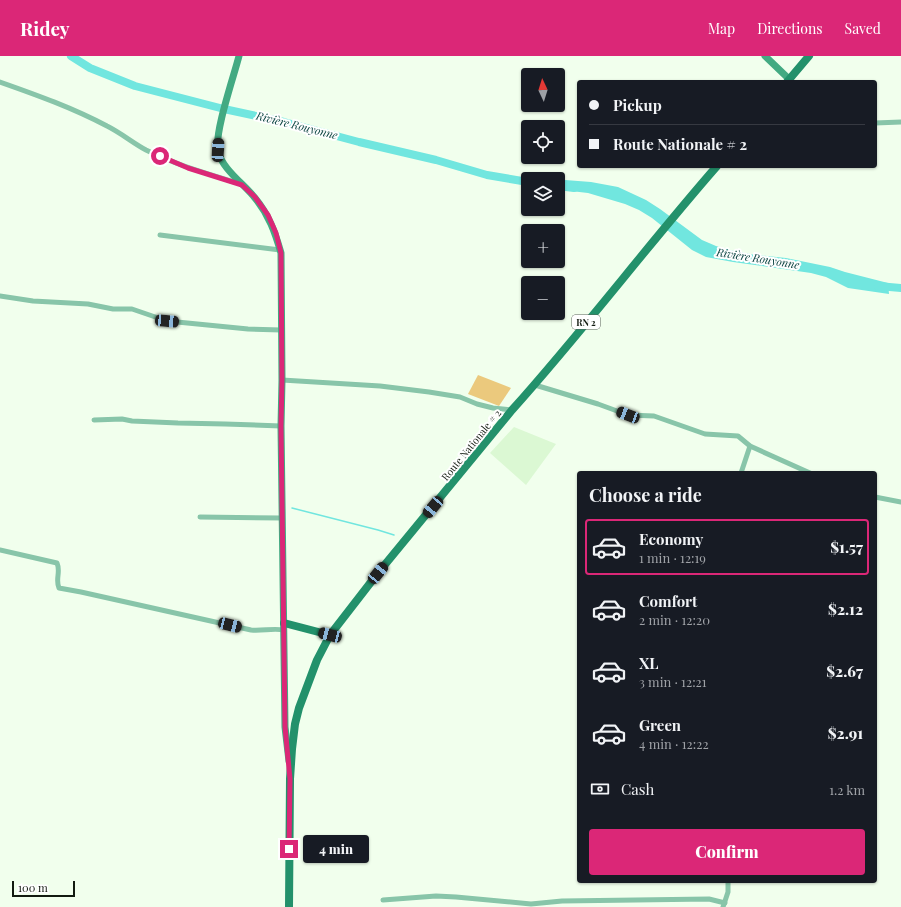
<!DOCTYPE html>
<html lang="en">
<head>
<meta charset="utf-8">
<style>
  body { margin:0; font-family:"Playfair Display",serif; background:#242831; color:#f1f3f6; height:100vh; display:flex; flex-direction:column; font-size:15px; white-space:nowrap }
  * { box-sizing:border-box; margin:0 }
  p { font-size:13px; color:#9ea1a6 }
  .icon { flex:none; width:22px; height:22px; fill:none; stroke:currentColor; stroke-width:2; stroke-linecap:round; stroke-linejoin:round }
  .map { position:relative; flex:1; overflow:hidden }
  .side { position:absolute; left:577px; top:415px; width:300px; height:412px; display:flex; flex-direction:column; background:#171b24; border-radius:4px; box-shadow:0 1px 3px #0004 }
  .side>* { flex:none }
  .guide { position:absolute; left:577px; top:24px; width:300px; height:88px; border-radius:4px; box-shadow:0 1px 3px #0004; display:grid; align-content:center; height:88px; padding:0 12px; background:#171b24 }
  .needle { width:26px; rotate:356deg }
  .tools { position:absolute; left:521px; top:12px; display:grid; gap:8px }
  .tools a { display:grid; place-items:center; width:44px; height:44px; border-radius:4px; background:#171b24; box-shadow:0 1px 3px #0004; font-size:20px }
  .scale { position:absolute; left:12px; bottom:10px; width:63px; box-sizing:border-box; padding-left:4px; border:2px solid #121a10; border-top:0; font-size:11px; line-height:14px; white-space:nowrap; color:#121a10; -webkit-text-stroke:3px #fff; paint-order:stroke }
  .end { position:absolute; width:18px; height:18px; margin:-9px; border:5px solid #db2777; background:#fff; box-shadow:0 0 0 2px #fff }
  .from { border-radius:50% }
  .bubble { position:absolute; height:28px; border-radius:4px; background:#171b24; box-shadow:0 1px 3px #0004; font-size:13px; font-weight:800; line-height:28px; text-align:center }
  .car { position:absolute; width:12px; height:24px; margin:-12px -6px; border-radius:5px; box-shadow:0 0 3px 1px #0007; background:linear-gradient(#222 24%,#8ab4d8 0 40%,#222 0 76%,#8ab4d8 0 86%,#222 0) }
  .guide b { display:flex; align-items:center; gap:14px; height:38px; font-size:15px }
  .guide b+b { border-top:1px solid #363941 }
  .guide i { width:10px; height:10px; background:#f1f3f6 }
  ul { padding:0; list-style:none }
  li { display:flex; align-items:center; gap:12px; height:56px; margin:0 8px 6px; padding:0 4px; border:2px solid transparent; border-radius:4px }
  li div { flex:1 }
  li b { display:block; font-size:15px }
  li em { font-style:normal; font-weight:800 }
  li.selected { border-color:#db2777 }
  li>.icon { width:36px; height:36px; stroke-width:1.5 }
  h2 { padding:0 12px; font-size:18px; line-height:48px }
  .pay { display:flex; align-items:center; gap:10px; height:44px; padding:0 12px; font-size:15px }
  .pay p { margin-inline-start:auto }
  .button { display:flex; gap:8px; margin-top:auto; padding:8px 12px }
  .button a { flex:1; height:46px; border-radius:4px; background:#db2777; color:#fff; font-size:16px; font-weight:800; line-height:46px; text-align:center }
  header { display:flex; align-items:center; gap:24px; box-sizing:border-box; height:56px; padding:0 20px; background:#db2777; color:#fff }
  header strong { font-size:19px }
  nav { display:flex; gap:22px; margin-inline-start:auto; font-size:14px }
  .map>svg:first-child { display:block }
  .built { fill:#dbf8d3 }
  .green { fill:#ebc97d }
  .water { fill:#71e6df }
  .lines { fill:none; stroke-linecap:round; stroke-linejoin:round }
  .stream { stroke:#71e6df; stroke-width:1.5 }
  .river { stroke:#71e6df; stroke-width:8 }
  .street { stroke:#88c5a9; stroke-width:5 }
  .secondary { stroke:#43aa82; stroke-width:7 }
  .primary { stroke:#23916b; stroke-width:8 }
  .route { stroke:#db2777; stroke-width:5 }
  .labels { text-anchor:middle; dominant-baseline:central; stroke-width:4; stroke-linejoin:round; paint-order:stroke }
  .shield { fill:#fff; stroke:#595f58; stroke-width:1 }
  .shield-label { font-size:9px; font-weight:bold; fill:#121a10 }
  .street-label { font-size:10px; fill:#121a10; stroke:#fff }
  .water-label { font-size:11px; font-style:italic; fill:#0b4340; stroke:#fff }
</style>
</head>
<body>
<header>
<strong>Ridey</strong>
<nav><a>Map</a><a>Directions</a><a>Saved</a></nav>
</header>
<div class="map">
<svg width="901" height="851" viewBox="0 0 901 851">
  <rect width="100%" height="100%" fill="#f1ffed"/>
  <path class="built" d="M514,371L556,388L526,429L490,397Z"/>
  <path class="green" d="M478,319L511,332L499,350L468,338Z"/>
  <path class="water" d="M565,124L591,126L618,131L646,144L660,153L702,184L716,190L734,195L756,199L786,202L830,211L845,216L888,227L889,238L848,232L826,221L811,217L733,206L706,201L692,194L652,162L639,154L625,148L588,137L562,134Z"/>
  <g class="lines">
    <path class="stream" d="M292,452L378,474L394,479"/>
    <g class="river">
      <path d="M71,0L90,12L135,30L224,53L284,66L359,86L436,104L487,119L528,126"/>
      <path d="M558,130L574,132"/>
      <path d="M878,230L901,232"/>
    </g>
    <g class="street">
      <path d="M0,26C37,39 73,52 107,70C121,77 133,87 146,94C176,109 209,118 241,128"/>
      <path d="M875,67L901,66"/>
      <path d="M160,179L280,194"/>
      <path d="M0,240L33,245L88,248L113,253H132L167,265L248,273L281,274"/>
      <path d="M282,324L380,330L429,336L460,341L477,348L493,352L512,354"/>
      <path d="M535,329L598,348L628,359L654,360L705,378L738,380L750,390L810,417"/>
      <path d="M94,364L122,363L132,365L178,367L225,368L281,370"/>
      <path d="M741,417L750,390"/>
      <path d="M875,441L901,446"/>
      <path d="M200,461L282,462"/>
      <path d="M0,494L57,507C61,516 55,523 59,532L81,536L251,574C263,575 273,572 284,574"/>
      <path d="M383,844L436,840L456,841L531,848L562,845L709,843L725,847"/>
      <path d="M723,851L728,836V825"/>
    </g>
    <g class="secondary">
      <path d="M239,0C234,20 214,77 218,95C222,113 244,128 255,142C269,159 275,176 281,197L282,324L281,370L285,671L289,705"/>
      <path d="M765,0L789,23"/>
    </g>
    <g class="primary">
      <path d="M787,26L809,0"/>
      <path d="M284,567L330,579"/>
      <path d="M289,851L290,723L292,693L295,668L299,652L317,604L330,579L378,517L512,354C583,275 647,190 717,110"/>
    </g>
  </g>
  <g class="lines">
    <path class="route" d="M160,100L188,112L242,129L255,141L268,159L276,177L281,197L282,324L281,370L285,671L290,723L289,793"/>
  </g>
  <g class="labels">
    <rect class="shield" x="572" y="259" width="28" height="14" rx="3"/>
    <g class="shield-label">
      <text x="586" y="266">RN 2</text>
    </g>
    <g class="street-label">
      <text transform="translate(471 389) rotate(-51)">Route Nationale # 2</text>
    </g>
    <g class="water-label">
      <text transform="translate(297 69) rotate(14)">Rivière Rouyonne</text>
      <text transform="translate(758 202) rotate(9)">Rivière Rouyonne</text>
    </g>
  </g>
</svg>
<div class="tools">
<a><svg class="needle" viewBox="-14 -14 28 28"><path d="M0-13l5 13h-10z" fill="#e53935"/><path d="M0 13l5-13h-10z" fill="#9ea1a6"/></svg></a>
<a><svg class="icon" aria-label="locate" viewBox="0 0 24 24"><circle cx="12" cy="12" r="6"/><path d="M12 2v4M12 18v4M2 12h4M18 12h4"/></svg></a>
<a><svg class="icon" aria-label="layers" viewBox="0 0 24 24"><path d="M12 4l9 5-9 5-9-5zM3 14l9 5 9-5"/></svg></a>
<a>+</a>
<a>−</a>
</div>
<div class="scale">100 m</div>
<i class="end from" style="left:160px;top:100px"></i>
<i class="end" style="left:289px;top:793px"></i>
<div class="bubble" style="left:303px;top:779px;width:66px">4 min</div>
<i class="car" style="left:218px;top:94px;rotate:3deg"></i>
<i class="car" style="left:167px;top:265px;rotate:95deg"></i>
<i class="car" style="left:628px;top:359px;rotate:291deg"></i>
<i class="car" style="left:433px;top:451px;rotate:220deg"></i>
<i class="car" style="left:378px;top:517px;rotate:39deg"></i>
<i class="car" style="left:230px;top:569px;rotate:104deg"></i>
<i class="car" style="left:330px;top:579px;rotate:284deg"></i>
<div class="guide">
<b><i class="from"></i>Pickup</b>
<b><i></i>Route Nationale # 2</b>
</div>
<section class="side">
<h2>Choose a ride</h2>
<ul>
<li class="selected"><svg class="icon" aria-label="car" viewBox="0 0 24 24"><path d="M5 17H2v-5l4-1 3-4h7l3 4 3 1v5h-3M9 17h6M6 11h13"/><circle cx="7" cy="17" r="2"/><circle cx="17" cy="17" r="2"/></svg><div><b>Economy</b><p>1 min · 12:19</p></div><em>$1.57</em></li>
<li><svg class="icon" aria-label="car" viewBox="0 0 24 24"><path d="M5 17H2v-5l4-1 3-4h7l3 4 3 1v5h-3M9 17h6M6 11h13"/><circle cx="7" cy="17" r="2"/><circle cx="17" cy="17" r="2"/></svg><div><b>Comfort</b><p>2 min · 12:20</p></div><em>$2.12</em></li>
<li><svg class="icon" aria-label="car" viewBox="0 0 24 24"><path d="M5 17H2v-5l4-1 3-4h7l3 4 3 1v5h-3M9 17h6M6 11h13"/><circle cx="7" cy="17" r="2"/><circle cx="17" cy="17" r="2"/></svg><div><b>XL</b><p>3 min · 12:21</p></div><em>$2.67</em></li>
<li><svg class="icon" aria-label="car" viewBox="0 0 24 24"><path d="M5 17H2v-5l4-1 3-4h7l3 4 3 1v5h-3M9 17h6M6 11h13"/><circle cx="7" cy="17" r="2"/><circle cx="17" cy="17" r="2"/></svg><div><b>Green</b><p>4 min · 12:22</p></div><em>$2.91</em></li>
</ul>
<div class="pay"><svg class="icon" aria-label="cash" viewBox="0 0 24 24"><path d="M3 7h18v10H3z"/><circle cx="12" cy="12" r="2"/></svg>Cash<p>1.2 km</p></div>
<div class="button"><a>Confirm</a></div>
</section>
</div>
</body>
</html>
